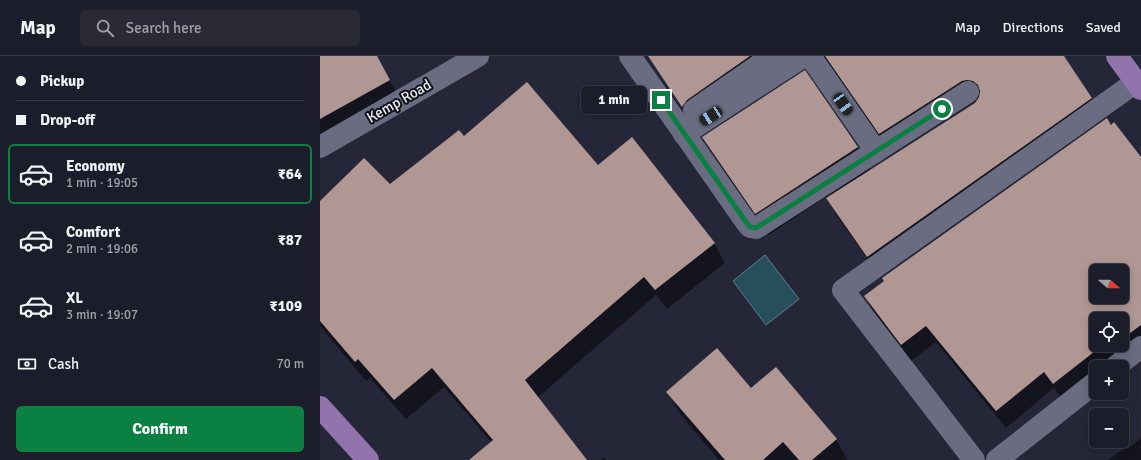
<!DOCTYPE html>
<html lang="en">
<head>
<meta charset="utf-8">
<style>
  body { margin:0; font-family:Signika,sans-serif; background:#292a36; color:#f1f3f6; height:100vh; display:flex; flex-direction:column; font-size:15px; white-space:nowrap }
  * { box-sizing:border-box; margin:0 }
  p { font-size:13px; color:#a0a2a8 }
  .icon { flex:none; width:22px; height:22px; fill:none; stroke:currentColor; stroke-width:2; stroke-linecap:round; stroke-linejoin:round }
  .map { position:relative; flex:1; overflow:hidden }
  .sheet { display:flex; flex-direction:column; background:#1c1d2a; width:320px }
  .sheet>* { flex:none }
  .guide { display:grid; align-content:center; height:88px; padding:0 16px; background:#1c1d2a }
  .needle { width:26px; rotate:110deg }
  .buttons { position:absolute; left:769px; top:208px; display:grid; gap:8px }
  .buttons a { display:grid; place-items:center; width:40px; height:40px; border-radius:6px; background:#1c1d2a; box-shadow:0 2px 10px #0003,0 0 0 1px #3a3b47; font-size:20px }
  .end { position:absolute; width:18px; height:18px; margin:-9px; border:5px solid #0b8043; background:#fff; box-shadow:0 0 0 2px #fff }
  .from { border-radius:50% }
  .bubble { position:absolute; height:28px; border-radius:6px; background:#1c1d2a; box-shadow:0 2px 10px #0003,0 0 0 1px #3a3b47; font-size:13px; font-weight:700; line-height:28px; text-align:center }
  .car { position:absolute; width:12px; height:24px; margin:-12px -6px; border-radius:5px; box-shadow:0 0 3px 1px #0007; background:linear-gradient(#222 24%,#8ab4d8 0 40%,#222 0 76%,#8ab4d8 0 86%,#222 0) }
  .guide b { display:flex; align-items:center; gap:14px; height:38px; font-size:15px }
  .guide b+b { border-top:1px solid #3a3b47 }
  .guide i { width:10px; height:10px; background:#f1f3f6 }
  ul { padding:0; list-style:none }
  li { display:flex; align-items:center; gap:12px; height:60px; margin:0 8px 6px; padding:0 8px; border:2px solid transparent; border-radius:6px }
  li div { flex:1 }
  li b { display:block; font-size:15px }
  li em { font-style:normal; font-weight:700 }
  li.active { border-color:#0b8043 }
  li>.icon { width:36px; height:36px; stroke-width:1.5 }
  .pay { display:flex; align-items:center; gap:10px; height:44px; padding:0 16px; font-size:15px }
  .pay p { margin-inline-start:auto }
  .action { display:flex; gap:8px; margin-top:auto; padding:8px 16px }
  .action a { flex:1; height:46px; border-radius:6px; background:#0b8043; color:#fff; font-size:16px; font-weight:700; line-height:46px; text-align:center }
  header { display:flex; align-items:center; gap:24px; box-sizing:border-box; height:56px; padding:0 20px; background:#1c1d2a; border-bottom:1px solid #3a3b47 }
  header strong { font-size:19px }
  nav { display:flex; gap:22px; margin-inline-start:auto; font-size:14px }
  .search { width:280px; height:36px; background:#292a36; display:flex; align-items:center; gap:10px; box-sizing:border-box; padding:0 14px; border-radius:6px; color:#a0a2a8; font-size:15px }
  main { display:flex; flex:1; min-height:0 }
  .map>svg:first-child { display:block }
  .water { fill:#264e5c; stroke:#607d8a }
  .shadow { fill:#0007; fill-rule:evenodd }
  .building { fill:#b09794; fill-rule:evenodd }
  .lines { fill:none; stroke-linecap:round; stroke-linejoin:round }
  .minor { stroke:#6a6d81; stroke-width:22 }
  .tertiary { stroke:#6a6d81; stroke-width:22 }
  .primary { stroke:#9274ad; stroke-width:22 }
  .route { stroke:#0b8043; stroke-width:5 }
  .labels { text-anchor:middle; dominant-baseline:central; stroke-width:4; stroke-linejoin:round; paint-order:stroke }
  .street-label { font-size:15px; fill:#e9ebf6; stroke:#101118 }
</style>
</head>
<body>
<header>
<strong>Map</strong>
<div class="search"><svg class="icon" aria-label="search" viewBox="0 0 24 24"><circle cx="10" cy="10" r="6"/><path d="M15 15l6 6"/></svg>Search here</div>
<nav><a>Map</a><a>Directions</a><a>Saved</a></nav>
</header>
<main>
<section class="sheet">
<div class="guide">
<b><i class="from"></i>Pickup</b>
<b><i></i>Drop-off</b>
</div>
<ul>
<li class="active"><svg class="icon" aria-label="car" viewBox="0 0 24 24"><path d="M5 17H2v-5l4-1 3-4h7l3 4 3 1v5h-3M9 17h6M6 11h13"/><circle cx="7" cy="17" r="2"/><circle cx="17" cy="17" r="2"/></svg><div><b>Economy</b><p>1 min · 19:05</p></div><em>₹64</em></li>
<li><svg class="icon" aria-label="car" viewBox="0 0 24 24"><path d="M5 17H2v-5l4-1 3-4h7l3 4 3 1v5h-3M9 17h6M6 11h13"/><circle cx="7" cy="17" r="2"/><circle cx="17" cy="17" r="2"/></svg><div><b>Comfort</b><p>2 min · 19:06</p></div><em>₹87</em></li>
<li><svg class="icon" aria-label="car" viewBox="0 0 24 24"><path d="M5 17H2v-5l4-1 3-4h7l3 4 3 1v5h-3M9 17h6M6 11h13"/><circle cx="7" cy="17" r="2"/><circle cx="17" cy="17" r="2"/></svg><div><b>XL</b><p>3 min · 19:07</p></div><em>₹109</em></li>
</ul>
<div class="pay"><svg class="icon" aria-label="cash" viewBox="0 0 24 24"><path d="M3 7h18v10H3z"/><circle cx="12" cy="12" r="2"/></svg>Cash<p>70 m</p></div>
<div class="action"><a>Confirm</a></div>
</section>
<div class="map">
<svg width="821" height="404" viewBox="0 0 821 404">
  <rect width="100%" height="100%" fill="#252738"/>
  <path class="water" d="M445,199L479,243L446,269L413,225Z"/>
  <g class="shadow">
    <path d="M0,0H56L82,46L0,92Z"/>
    <path d="M328,0H742L772,42L783,62L560,221L519,163L506,141L449,179L396,103L383,82L485,16L537,92L551,115L655,47L658,44L653,46L572,98L513,13L508,9L489,10L374,70Z"/>
    <path d="M791,70L821,103V292L785,311H776V318L743,344L734,332L686,372L616,286L591,305L554,257L545,240ZM776,215H802V241H776ZM776,263H802V289H776Z"/>
    <path d="M144,82L278,110L394,187L405,207L347,253L336,239L217,342L265,404H150L172,387L124,331L86,363L50,322L46,325L0,270V146L70,129Z"/>
    <path d="M347,336L516,383L528,404H399L361,359Z"/>
    <path d="M821,382V404H788L806,391L807,393Z"/>
    <path d="M284,401L286,404H280Z"/>
  </g>
  <g class="building">
    <path d="M0,0H57L70,24L0,63Z"/>
    <path d="M328,0H430L367,44L362,51Z"/>
    <path d="M505,0H744L772,42L547,201L506,142L655,47L659,41L660,35L658,29L653,25L647,24L642,25L559,78Z"/>
    <path d="M485,14L538,91L435,158L382,81Z"/>
    <path d="M207,26L278,109L312,81L395,187L335,234L324,221L205,324L267,404H149L173,384L112,312L74,344L38,303L35,306L0,265V145L44,102L70,128L139,74L144,80Z"/>
    <path d="M787,62L791,69L794,66L821,101V269L802,283V263H776V289H794L783,297L779,292L733,328L724,316L676,355L606,270L581,289L544,240L564,225L562,222ZM776,215H802V241H776Z"/>
    <path d="M397,292L431,332L456,311L517,383L492,404H479L463,386L443,404H405L346,336Z"/>
  </g>
  <g class="lines">
    <g class="minor">
      <path d="M310,0L426,166L430,171L436,172L648,36"/>
      <path d="M490,0L556,95"/>
      <path d="M374,54L452,0"/>
      <path d="M364,78L484,0"/>
      <path d="M0,91L158,0"/>
      <path d="M654,404L523,234L816,26"/>
    </g>
    <g class="tertiary">
      <path d="M795,311L821,291"/>
      <path d="M677,404L776,326"/>
    </g>
    <g class="primary">
      <path d="M797,0L821,33"/>
      <path d="M0,351L48,404"/>
    </g>
  </g>
  <g class="lines">
    <path class="route" d="M341,44L426,166L430,171L436,172L622,53"/>
  </g>
  <g class="labels">
    <g class="street-label">
      <text transform="translate(79 45) rotate(-30)">Kemp Road</text>
    </g>
  </g>
</svg>
<div class="buttons">
<a><svg class="needle" viewBox="-14 -14 28 28"><path d="M0-13l5 13h-10z" fill="#e53935"/><path d="M0 13l5-13h-10z" fill="#a0a2a8"/></svg></a>
<a><svg class="icon" aria-label="locate" viewBox="0 0 24 24"><circle cx="12" cy="12" r="6"/><path d="M12 2v4M12 18v4M2 12h4M18 12h4"/></svg></a>
<a>+</a>
<a>−</a>
</div>
<i class="end from" style="left:622px;top:53px"></i>
<i class="end" style="left:341px;top:44px"></i>
<div class="bubble" style="left:261px;top:30px;width:66px">1 min</div>
<i class="car" style="left:523px;top:48px;rotate:145deg"></i>
<i class="car" style="left:391px;top:60px;rotate:237deg"></i>
</div>
</main>
</body>
</html>
